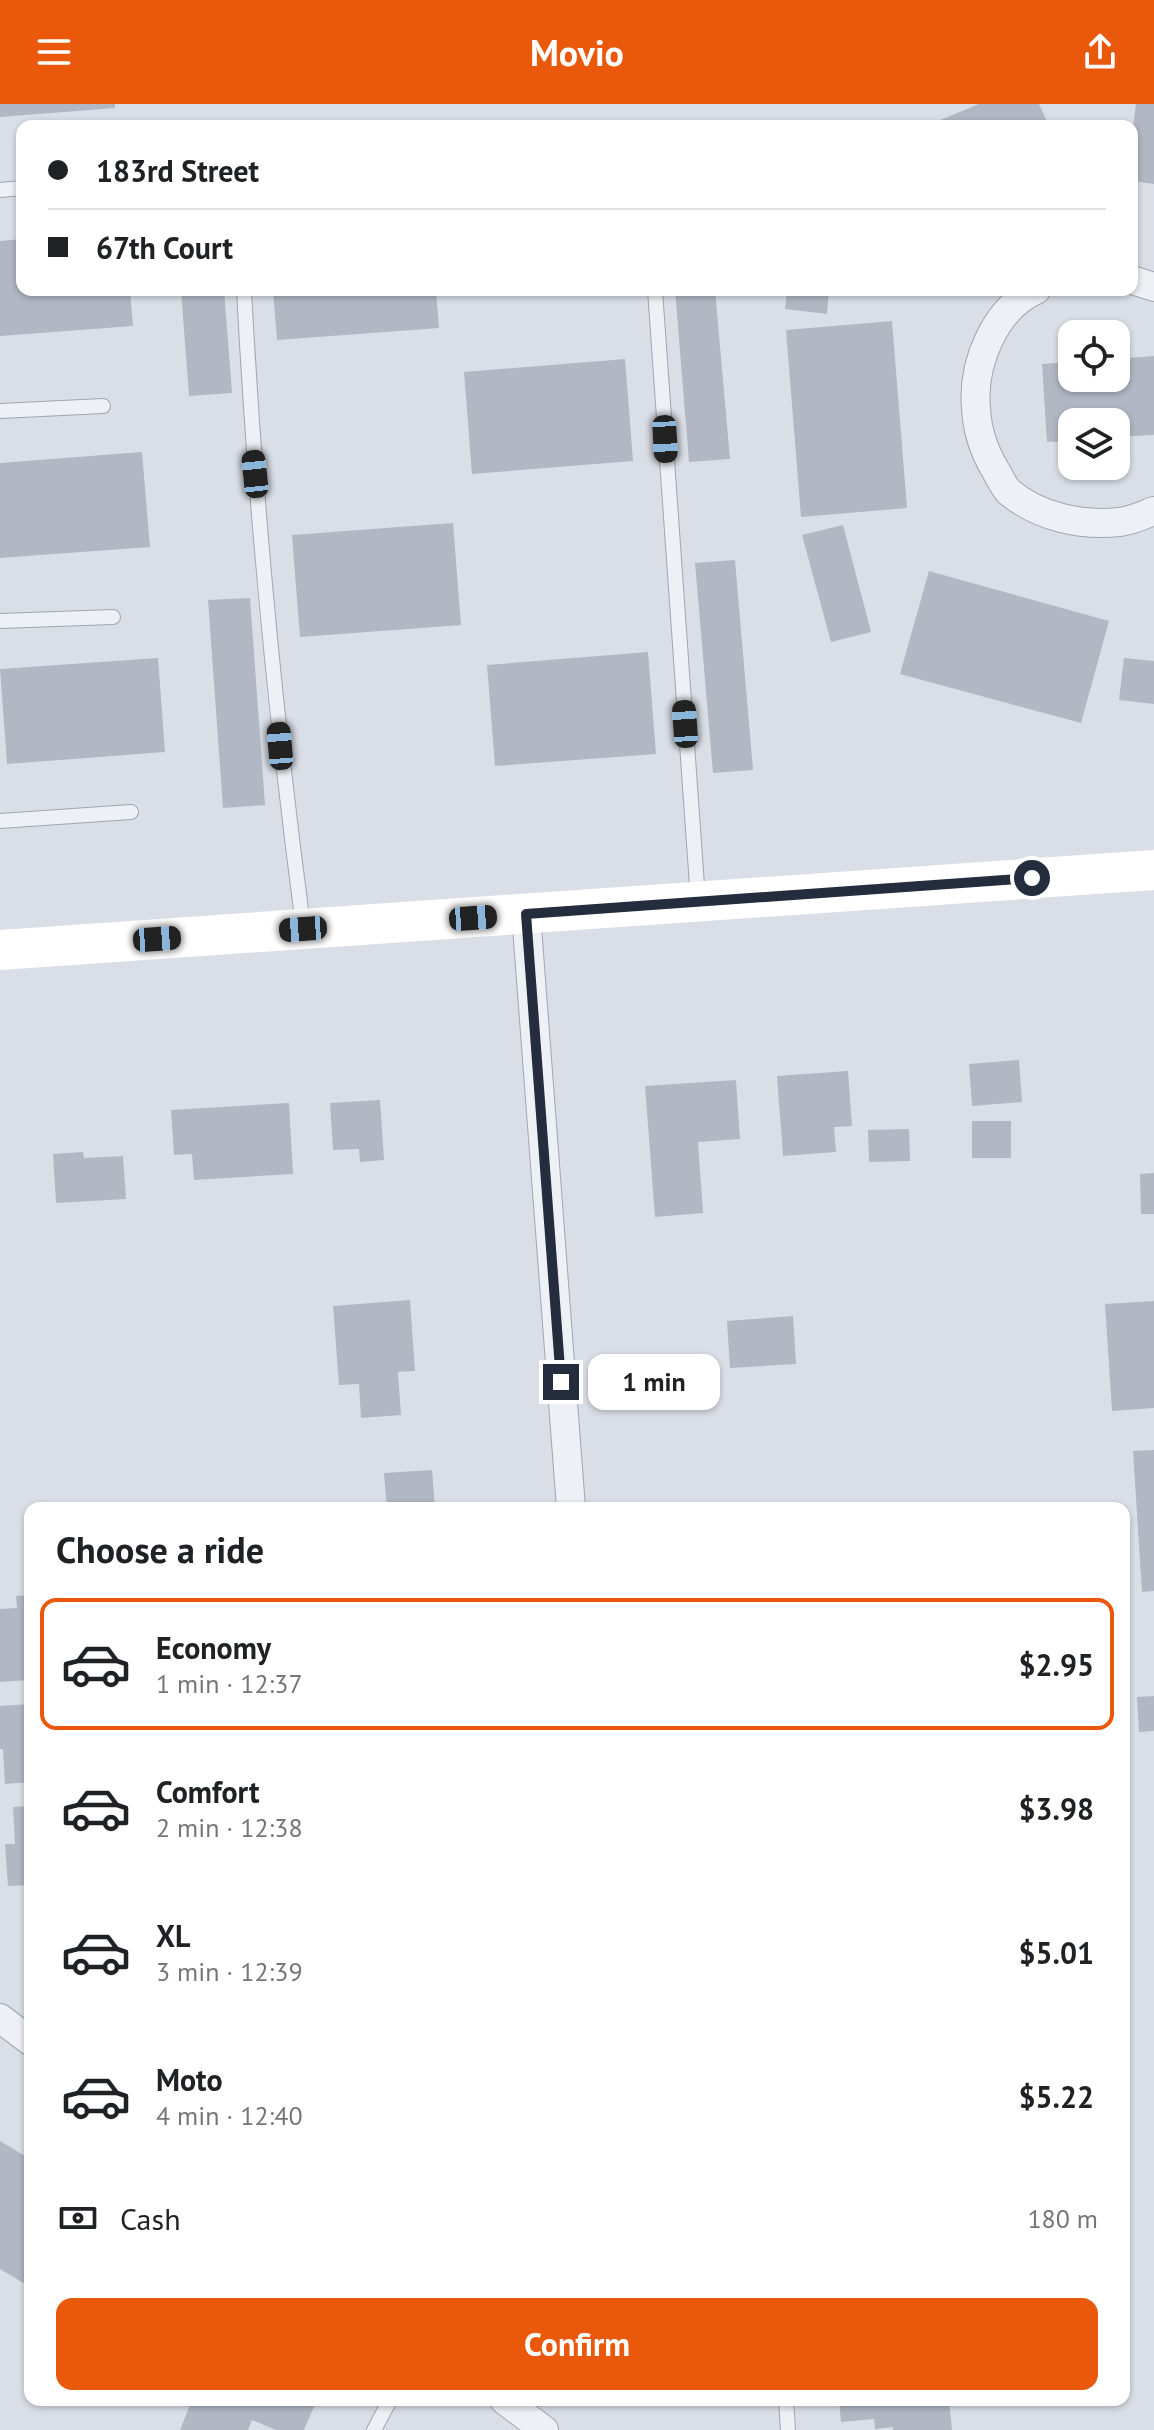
<!DOCTYPE html>
<html lang="en">
<head>
<meta charset="utf-8">
<style>
  body { margin:0; font-family:"PT Sans",sans-serif; background:#f2f2f2; color:#202124; height:100vh; display:flex; flex-direction:column; font-size:30px; white-space:nowrap }
  * { box-sizing:border-box; margin:0 }
  p { font-size:26px; color:#757577 }
  .icon { flex:none; width:44px; height:44px; fill:none; stroke:currentColor; stroke-width:2; stroke-linecap:round; stroke-linejoin:round }
  .map { position:relative; flex:1; overflow:hidden }
  .sheet { position:absolute; left:24px; top:1398px; width:1106px; height:904px; display:flex; flex-direction:column; background:#fff; border-radius:16px; box-shadow:0 2px 6px #0004 }
  .sheet>* { flex:none }
  .guide { position:absolute; left:16px; top:16px; width:1122px; height:176px; border-radius:16px; box-shadow:0 2px 6px #0004; display:grid; align-content:center; height:176px; padding:0 32px; background:#fff }
  .buttons { position:absolute; left:1058px; top:216px; display:grid; gap:16px }
  .buttons a { display:grid; place-items:center; width:72px; height:72px; border-radius:16px; background:#fff; box-shadow:0 2px 6px #0004; font-size:40px }
  .end { position:absolute; width:36px; height:36px; margin:-18px; border:10px solid #232d3e; background:#fff; box-shadow:0 0 0 4px #fff }
  .from { border-radius:50% }
  .bubble { position:absolute; height:56px; border-radius:16px; background:#fff; box-shadow:0 2px 6px #0004; font-size:26px; font-weight:800; line-height:56px; text-align:center }
  .car { position:absolute; width:24px; height:48px; margin:-24px -12px; border-radius:10px; box-shadow:0 0 6px 2px #0007; background:linear-gradient(#222 24%,#8ab4d8 0 40%,#222 0 76%,#8ab4d8 0 86%,#222 0) }
  .guide b { display:flex; align-items:center; gap:28px; height:76px; font-size:30px }
  .guide b+b { border-top:2px solid #e0e0e0 }
  .guide i { width:20px; height:20px; background:#202124 }
  ul { padding:0; list-style:none }
  li { display:flex; align-items:center; gap:24px; height:132px; margin:0 16px 12px; padding:0 16px; border:4px solid transparent; border-radius:16px }
  li div { flex:1 }
  li b { display:block; font-size:30px }
  li em { font-style:normal; font-weight:800 }
  li.on { border-color:#ea580c }
  li>.icon { width:72px; height:72px; stroke-width:1.5 }
  h2 { padding:0 32px; font-size:36px; line-height:96px }
  .pay { display:flex; align-items:center; gap:20px; height:88px; padding:0 32px; font-size:30px }
  .pay p { margin-inline-start:auto }
  .action { display:flex; gap:16px; margin-top:auto; padding:16px 32px }
  .action a { flex:1; height:92px; border-radius:16px; background:#ea580c; color:#fff; font-size:32px; font-weight:800; line-height:92px; text-align:center }
  header { display:flex; justify-content:space-between; align-items:center; height:104px; padding:0 32px; background:#ea580c; color:#fff; font-size:36px; font-weight:800 }
  .map>svg:first-child { display:block }
  .building { fill:#b1b8c4 }
  .lines { fill:none; stroke-linecap:round; stroke-linejoin:round }
  .lane-casing { stroke:#9fa6b1; stroke-width:16 }
  .street-casing { stroke:#9fa6b1; stroke-width:30 }
  .lane { stroke:#edf0f5; stroke-width:14 }
  .street { stroke:#edf0f5; stroke-width:28 }
  .secondary { stroke:#fff; stroke-width:40 }
  .route { stroke:#232d3e; stroke-width:10 }
</style>
</head>
<body>
<header><svg class="icon" aria-label="menu" viewBox="0 0 24 24"><path d="M4 6h16M4 12h16M4 18h16"/></svg>Movio<svg class="icon" aria-label="share" viewBox="0 0 24 24"><path d="M12 15V3M7 8l5-5 5 5M5 13v7h14v-7"/></svg></header>
<div class="map">
<svg width="1154" height="2326" viewBox="0 0 1154 2326">
  <rect width="100%" height="100%" fill="#dadfe7"/>
  <g class="building">
    <path d="M0,0H115V4L0,13Z"/>
    <path d="M979,0H1039L1049,22H926Z"/>
    <path d="M1136,0H1154V80L1132,77V30Z"/>
    <path d="M22,135V186H130L133,222L0,232V137Z"/>
    <path d="M181,186H224L232,289L189,292Z"/>
    <path d="M273,186H436L439,224L277,236Z"/>
    <path d="M675,186H715L730,355L689,358Z"/>
    <path d="M787,186H829L827,210L785,205Z"/>
    <path d="M892,217L907,404L801,413L786,226Z"/>
    <path d="M1154,252V331L1116,333V318H1072V337L1047,338L1042,260L1072,258V274H1116V255Z"/>
    <path d="M625,255L633,357L472,370L464,268Z"/>
    <path d="M142,348L150,443L0,454V359Z"/>
    <path d="M453,419L461,521L300,533L292,431Z"/>
    <path d="M843,421L871,528L831,538L802,431Z"/>
    <path d="M735,456L753,666L713,669L695,459Z"/>
    <path d="M929,467L1109,517L1081,619L900,570Z"/>
    <path d="M250,494L265,701L223,704L208,496Z"/>
    <path d="M648,548L656,650L495,662L487,561Z"/>
    <path d="M158,554L165,648L7,660L0,565Z"/>
    <path d="M1124,554L1154,557V600L1119,596Z"/>
    <path d="M1019,956L1022,998L972,1002L969,960Z"/>
    <path d="M848,967L852,1022L834,1023L836,1048L783,1052L777,972Z"/>
    <path d="M736,976L740,1035L698,1038L703,1109L655,1113L645,982Z"/>
    <path d="M380,996L384,1056L360,1058L359,1045L333,1046L330,999Z"/>
    <path d="M289,999L293,1070L194,1076L192,1050L174,1051L171,1006Z"/>
    <rect x="972" y="1017" width="39" height="37"/>
    <path d="M909,1025L910,1057L869,1058L868,1026Z"/>
    <path d="M83,1048L84,1054L123,1052L126,1095L56,1099L53,1050Z"/>
    <path d="M1154,1069V1110H1141L1140,1070Z"/>
    <path d="M410,1196L415,1267L398,1268L401,1311L361,1314L359,1280L339,1281L333,1202Z"/>
    <path d="M1154,1197V1304L1112,1307L1105,1200Z"/>
    <path d="M793,1212L796,1260L730,1264L727,1217Z"/>
    <path d="M1154,1346V1487L1142,1488L1133,1347Z"/>
    <path d="M432,1366L435,1404H387L384,1369Z"/>
    <path d="M30,1491V1576L0,1578V1505L17,1504L16,1492Z"/>
    <path d="M1154,1592V1627L1139,1628L1137,1593Z"/>
    <path d="M30,1600V1678L5,1680L3,1645H0V1602Z"/>
    <path d="M30,1702V1781L8,1782L5,1740H15L13,1703Z"/>
    <path d="M0,2037L30,2055V2114L27,2119L30,2121V2183L0,2165Z"/>
    <path d="M192,2296H311L316,2298L304,2326H276L252,2316L248,2326H180Z"/>
    <path d="M839,2296H949L952,2326H893V2323L875,2325L874,2315L841,2318Z"/>
  </g>
  <g class="lines">
    <g class="lane-casing">
      <g id="lane">
        <path d="M0,86L22,84"/>
        <path d="M244,186C255,398 275,610 303,821"/>
        <path d="M655,186L698,796"/>
        <path d="M0,307L103,302"/>
        <path d="M0,517L113,513"/>
        <path d="M0,717L131,708"/>
        <path d="M786,2296L788,2326"/>
        <path d="M374,2326L390,2296"/>
      </g>
    </g>
    <g class="street-casing">
      <g id="street">
        <path d="M1132,176L1154,183"/>
        <path d="M1036,186C995,204 972,260 976,304C977,327 985,349 996,367C1000,374 1004,383 1009,388C1039,413 1081,422 1119,418C1131,417 1143,411 1154,407"/>
        <path d="M526,810L571,1404"/>
        <path d="M0,1914L30,1937"/>
        <path d="M504,2296L544,2326"/>
      </g>
    </g>
    <use href="#lane" class="lane"/>
    <use href="#street" class="street"/>
    <path class="secondary" d="M0,846L1154,766"/>
  </g>
  <g class="lines">
    <path class="route" d="M561,1278L526,810L1032,774"/>
  </g>
</svg>
<div class="buttons">
<a><svg class="icon" aria-label="locate" viewBox="0 0 24 24"><circle cx="12" cy="12" r="6"/><path d="M12 2v4M12 18v4M2 12h4M18 12h4"/></svg></a>
<a><svg class="icon" aria-label="layers" viewBox="0 0 24 24"><path d="M12 4l9 5-9 5-9-5zM3 14l9 5 9-5"/></svg></a>
</div>
<i class="end from" style="left:1032px;top:774px"></i>
<i class="end" style="left:561px;top:1278px"></i>
<div class="bubble" style="left:588px;top:1250px;width:132px">1 min</div>
<i class="car" style="left:665px;top:335px;rotate:177deg"></i>
<i class="car" style="left:255px;top:370px;rotate:354deg"></i>
<i class="car" style="left:685px;top:620px;rotate:356deg"></i>
<i class="car" style="left:280px;top:642px;rotate:355deg"></i>
<i class="car" style="left:473px;top:814px;rotate:86deg"></i>
<i class="car" style="left:303px;top:825px;rotate:266deg"></i>
<i class="car" style="left:157px;top:835px;rotate:86deg"></i>
<div class="guide">
<b><i class="from"></i>183rd Street</b>
<b><i></i>67th Court</b>
</div>
<section class="sheet">
<h2>Choose a ride</h2>
<ul>
<li class="on"><svg class="icon" aria-label="car" viewBox="0 0 24 24"><path d="M5 17H2v-5l4-1 3-4h7l3 4 3 1v5h-3M9 17h6M6 11h13"/><circle cx="7" cy="17" r="2"/><circle cx="17" cy="17" r="2"/></svg><div><b>Economy</b><p>1 min · 12:37</p></div><em>$2.95</em></li>
<li><svg class="icon" aria-label="car" viewBox="0 0 24 24"><path d="M5 17H2v-5l4-1 3-4h7l3 4 3 1v5h-3M9 17h6M6 11h13"/><circle cx="7" cy="17" r="2"/><circle cx="17" cy="17" r="2"/></svg><div><b>Comfort</b><p>2 min · 12:38</p></div><em>$3.98</em></li>
<li><svg class="icon" aria-label="car" viewBox="0 0 24 24"><path d="M5 17H2v-5l4-1 3-4h7l3 4 3 1v5h-3M9 17h6M6 11h13"/><circle cx="7" cy="17" r="2"/><circle cx="17" cy="17" r="2"/></svg><div><b>XL</b><p>3 min · 12:39</p></div><em>$5.01</em></li>
<li><svg class="icon" aria-label="car" viewBox="0 0 24 24"><path d="M5 17H2v-5l4-1 3-4h7l3 4 3 1v5h-3M9 17h6M6 11h13"/><circle cx="7" cy="17" r="2"/><circle cx="17" cy="17" r="2"/></svg><div><b>Moto</b><p>4 min · 12:40</p></div><em>$5.22</em></li>
</ul>
<div class="pay"><svg class="icon" aria-label="cash" viewBox="0 0 24 24"><path d="M3 7h18v10H3z"/><circle cx="12" cy="12" r="2"/></svg>Cash<p>180 m</p></div>
<div class="action"><a>Confirm</a></div>
</section>
</div>
</body>
</html>
